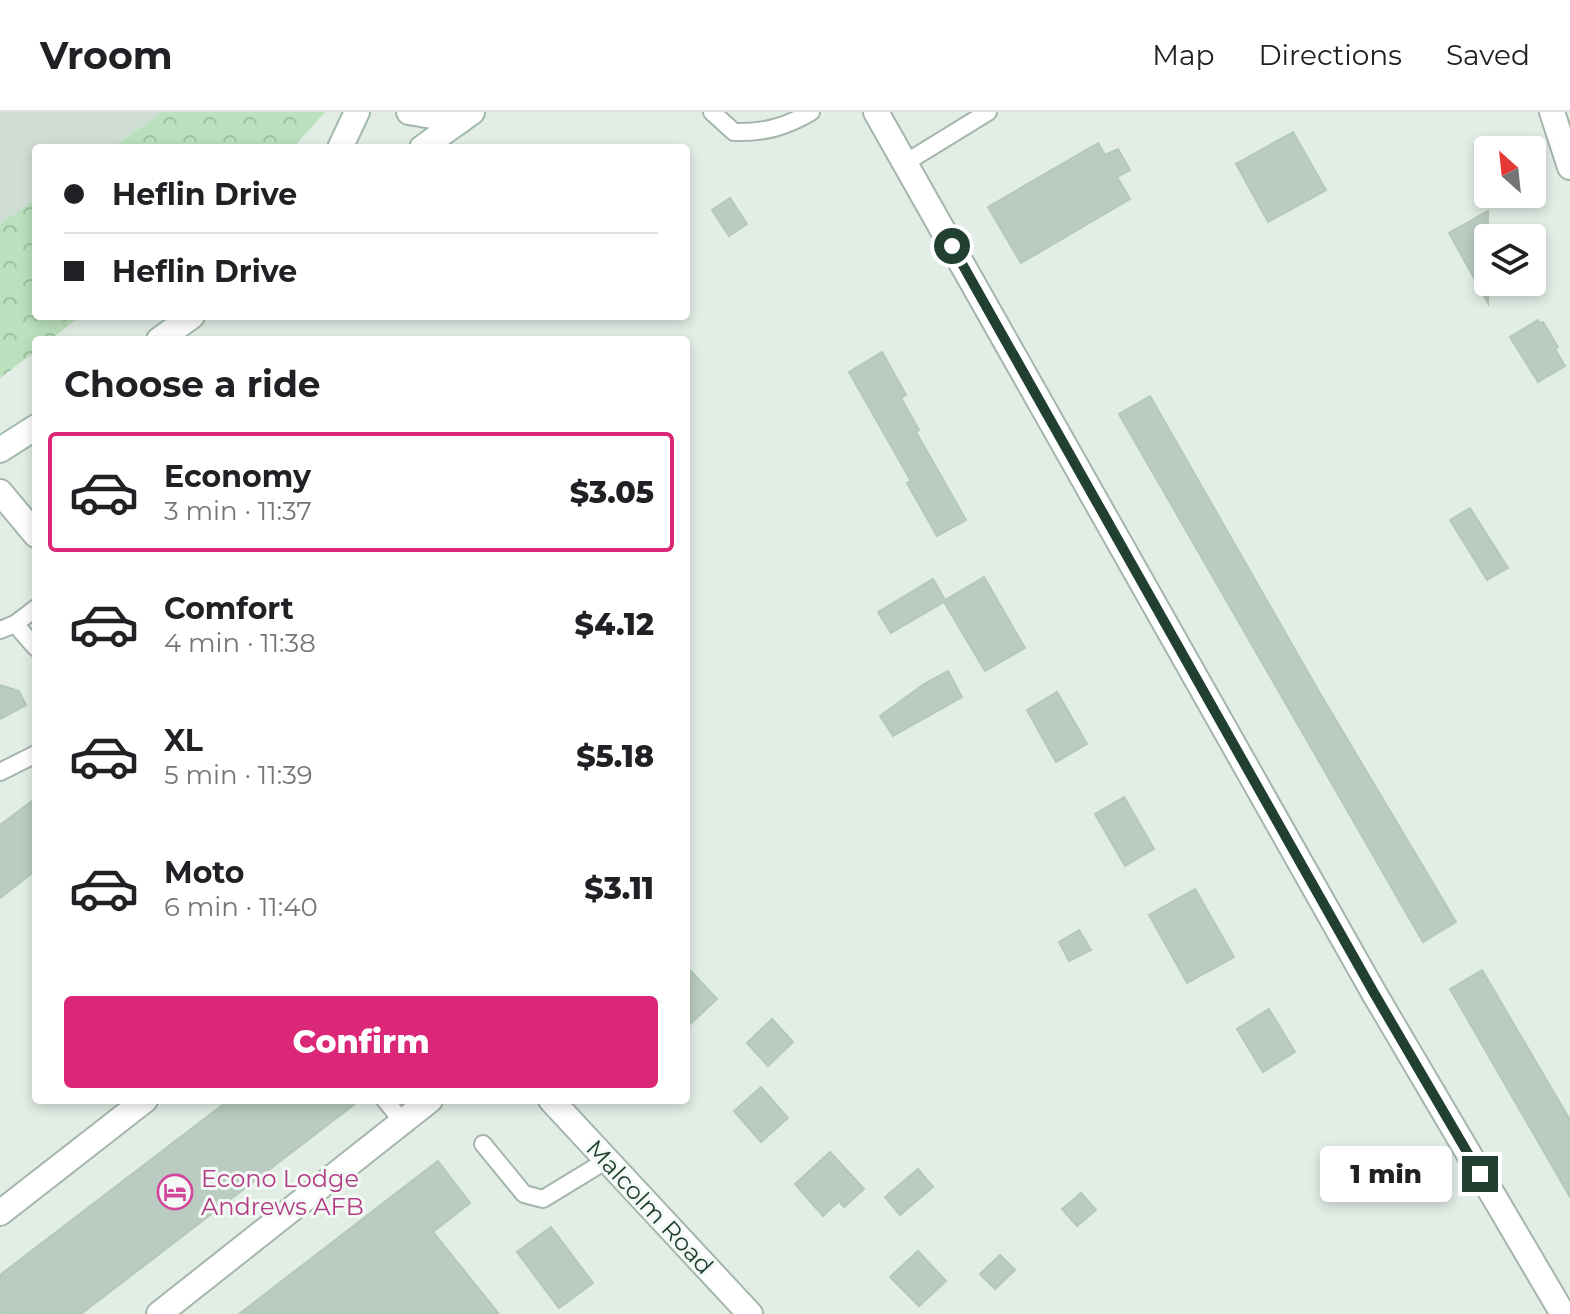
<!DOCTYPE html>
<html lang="en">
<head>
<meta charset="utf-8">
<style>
  body { margin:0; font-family:Montserrat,sans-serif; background:#f2f2f2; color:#202124; height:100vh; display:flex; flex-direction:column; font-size:30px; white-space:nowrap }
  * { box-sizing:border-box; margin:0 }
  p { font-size:26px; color:#757577 }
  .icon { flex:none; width:44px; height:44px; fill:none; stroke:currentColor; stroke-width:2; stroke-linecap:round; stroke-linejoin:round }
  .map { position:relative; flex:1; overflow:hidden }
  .sheet { position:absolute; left:32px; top:224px; width:658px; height:768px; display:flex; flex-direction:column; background:#fff; border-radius:8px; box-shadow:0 4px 12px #0003 }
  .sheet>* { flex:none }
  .guide { position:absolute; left:32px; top:32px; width:658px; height:176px; border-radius:8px; box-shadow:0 4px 12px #0003; display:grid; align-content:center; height:176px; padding:0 32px; background:#fff }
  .needle { width:52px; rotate:333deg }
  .tools { position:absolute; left:1474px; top:24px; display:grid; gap:16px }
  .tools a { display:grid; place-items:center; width:72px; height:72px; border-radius:8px; background:#fff; box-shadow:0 4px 12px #0003; font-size:40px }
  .end { position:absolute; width:36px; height:36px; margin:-18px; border:10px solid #214031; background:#fff; box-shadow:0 0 0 4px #fff }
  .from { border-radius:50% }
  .bubble { position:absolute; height:56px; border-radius:8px; background:#fff; box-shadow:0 4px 12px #0003; font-size:26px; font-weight:800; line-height:56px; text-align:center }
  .guide b { display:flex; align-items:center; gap:28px; height:76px; font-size:30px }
  .guide b+b { border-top:2px solid #e0e0e0 }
  .guide i { width:20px; height:20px; background:#202124 }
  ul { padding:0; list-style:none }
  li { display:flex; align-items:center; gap:24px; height:120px; margin:0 16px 12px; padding:0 16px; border:4px solid transparent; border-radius:8px }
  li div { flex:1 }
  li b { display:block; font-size:30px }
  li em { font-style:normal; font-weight:800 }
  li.on { border-color:#db2777 }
  li>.icon { width:72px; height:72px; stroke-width:1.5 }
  h2 { padding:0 32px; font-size:36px; line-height:96px }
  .cta { display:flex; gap:16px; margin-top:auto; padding:16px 32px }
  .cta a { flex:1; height:92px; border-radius:8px; background:#db2777; color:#fff; font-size:32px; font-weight:800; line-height:92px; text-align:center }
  header { display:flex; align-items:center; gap:48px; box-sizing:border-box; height:112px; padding:0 40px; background:#fff; border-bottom:2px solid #e0e0e0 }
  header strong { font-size:38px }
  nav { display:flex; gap:44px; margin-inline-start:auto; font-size:28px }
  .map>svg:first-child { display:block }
  .built { fill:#d0ddd5 }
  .forest { fill:url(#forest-crowns) }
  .building { fill:#bacbc1; stroke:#b4c8bc; stroke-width:2 }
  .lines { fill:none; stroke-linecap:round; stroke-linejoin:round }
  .service-casing { stroke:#a4b6ac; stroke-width:20 }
  .minor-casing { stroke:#a4b6ac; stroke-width:28 }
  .tertiary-casing { stroke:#a4b6ac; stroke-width:28 }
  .secondary-casing { stroke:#a0baac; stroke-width:28 }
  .service { stroke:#fff; stroke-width:16 }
  .minor { stroke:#fff; stroke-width:24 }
  .tertiary { stroke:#fff; stroke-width:24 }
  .secondary { stroke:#fff; stroke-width:24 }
  .route { stroke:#214031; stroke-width:10 }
  .labels { text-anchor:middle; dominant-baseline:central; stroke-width:6; stroke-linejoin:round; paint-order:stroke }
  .hotel-label { font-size:24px; fill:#b23c85; stroke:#f3faf5; text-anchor:start }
  .street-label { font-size:24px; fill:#214031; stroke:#f3faf5 }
</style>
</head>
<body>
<header>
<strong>Vroom</strong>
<nav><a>Map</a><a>Directions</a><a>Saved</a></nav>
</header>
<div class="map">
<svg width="1570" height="1202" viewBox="0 0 1570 1202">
  <defs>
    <pattern id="forest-crowns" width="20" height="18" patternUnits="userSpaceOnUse" patternTransform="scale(2)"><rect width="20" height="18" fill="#bae0bd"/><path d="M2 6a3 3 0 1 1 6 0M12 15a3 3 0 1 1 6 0" fill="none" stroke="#a0c1a3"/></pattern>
  </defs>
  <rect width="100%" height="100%" fill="#e2ede6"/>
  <path class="built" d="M0,0H163L111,36H36V87L0,112Z"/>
  <g class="forest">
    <path d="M163,0H325L293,36H111Z"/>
    <path d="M36,87V204H81L50,228H36V239L0,266V112Z"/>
  </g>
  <g class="building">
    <path d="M1293,20L1326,78L1268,110L1236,52Z"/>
    <path d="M1098,31L1105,43L1118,37L1130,58L1117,65L1130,87L1021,151L988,95Z"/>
    <path d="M730,86L747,112L729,124L712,98Z"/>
    <path d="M1488,99V191L1449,121Z"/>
    <path d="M1538,208L1540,211L1543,210L1558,235L1555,237L1565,254L1538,270L1510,225Z"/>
    <path d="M882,240L906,283L901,286L919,318L916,320L966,408L937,424L907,371L911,369L849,260Z"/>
    <path d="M1150,284L1318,578L1456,810L1423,830L1119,302Z"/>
    <path d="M1470,396L1508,456L1487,468L1450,408Z"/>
    <path d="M984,465L1025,536L985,559L944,490L891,521L878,500L933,467L945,488Z"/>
    <path d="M948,559L962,585L893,624L880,604L924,572Z"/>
    <path d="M0,573L19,579L26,593L0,607Z"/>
    <path d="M1057,580L1087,632L1056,650L1027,598Z"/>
    <path d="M1124,685L1154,737L1125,754L1095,702Z"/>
    <path d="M36,686V758L0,786V713Z"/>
    <path d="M1195,777L1234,845L1187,871L1149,803Z"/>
    <path d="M1079,818L1091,838L1069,849L1059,830Z"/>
    <path d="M686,854L717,887L686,916Z"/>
    <path d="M1482,858L1570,1008V1085L1450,877Z"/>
    <path d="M1269,897L1295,940L1263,960L1237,917Z"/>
    <path d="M772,907L793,930L768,954L747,931Z"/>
    <path d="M761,975L788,1006L761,1030L734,999Z"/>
    <path d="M229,988H360L81,1202H0V1163Z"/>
    <path d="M830,1040L864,1077L844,1095L839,1089L823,1104L795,1072Z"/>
    <path d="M438,1049L470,1091L433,1120L499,1202H239Z"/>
    <path d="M918,1057L933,1075L900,1103L885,1085Z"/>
    <path d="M1081,1081L1096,1098L1077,1114L1062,1097Z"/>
    <path d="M551,1115L593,1171L559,1196L517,1140Z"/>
    <path d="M918,1139L946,1169L919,1194L890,1165Z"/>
    <path d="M1000,1143L1015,1158L995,1177L980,1162Z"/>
  </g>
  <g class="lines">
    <g class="service-casing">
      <g id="service">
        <path d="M712,0L734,20C763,21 786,15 811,0"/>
        <path d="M905,51L988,0"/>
        <path d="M36,496L15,512L36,536"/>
        <path d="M0,518L15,512"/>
        <path d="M0,660L36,642"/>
        <path d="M385,988L403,1010"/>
        <path d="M483,1032L524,1082L543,1087L607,1048"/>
      </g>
    </g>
    <g class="minor-casing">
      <g id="minor">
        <path d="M876,0L1374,881L1563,1202"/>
        <path d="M1552,0L1570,55"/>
        <path d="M0,1101L145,988"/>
        <path d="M159,1202L430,988"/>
      </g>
    </g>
    <g class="tertiary-casing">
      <g id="tertiary">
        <path d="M409,0L460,9L459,0"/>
        <path d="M0,380L36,423"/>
        <path d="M551,988L750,1202"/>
      </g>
    </g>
    <g class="secondary-casing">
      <g id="secondary">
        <path d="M340,36L357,0"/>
        <path d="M422,36L472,0"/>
        <path d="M159,228L192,204"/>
        <path d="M0,338L36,315"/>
      </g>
    </g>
    <use href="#service" class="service"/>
    <use href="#minor" class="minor"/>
    <use href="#tertiary" class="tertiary"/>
    <use href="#secondary" class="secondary"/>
  </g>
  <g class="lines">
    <path class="route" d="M952,134L1374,881L1480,1062"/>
  </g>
  <defs>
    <g id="hotel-ring" transform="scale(1.8)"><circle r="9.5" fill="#f3faf5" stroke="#d1479c" stroke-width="1.5"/><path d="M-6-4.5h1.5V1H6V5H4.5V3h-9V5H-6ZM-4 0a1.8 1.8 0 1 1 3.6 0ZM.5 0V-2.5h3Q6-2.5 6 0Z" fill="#d1479c"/></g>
  </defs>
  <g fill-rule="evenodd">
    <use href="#hotel-ring" x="175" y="1080"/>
  </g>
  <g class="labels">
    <g class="hotel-label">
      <text x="201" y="1066">Econo Lodge<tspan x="201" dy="28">Andrews AFB</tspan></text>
    </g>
    <g class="street-label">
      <text transform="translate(650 1095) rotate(47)">Malcolm Road</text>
    </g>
  </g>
</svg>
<div class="tools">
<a><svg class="needle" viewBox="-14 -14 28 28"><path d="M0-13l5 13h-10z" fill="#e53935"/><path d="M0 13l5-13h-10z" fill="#757577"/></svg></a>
<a><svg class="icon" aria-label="layers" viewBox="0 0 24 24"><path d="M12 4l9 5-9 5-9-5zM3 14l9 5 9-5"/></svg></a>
</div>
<i class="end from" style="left:952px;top:134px"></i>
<i class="end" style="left:1480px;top:1062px"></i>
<div class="bubble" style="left:1320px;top:1034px;width:132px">1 min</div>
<div class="guide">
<b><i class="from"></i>Heflin Drive</b>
<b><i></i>Heflin Drive</b>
</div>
<section class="sheet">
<h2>Choose a ride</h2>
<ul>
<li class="on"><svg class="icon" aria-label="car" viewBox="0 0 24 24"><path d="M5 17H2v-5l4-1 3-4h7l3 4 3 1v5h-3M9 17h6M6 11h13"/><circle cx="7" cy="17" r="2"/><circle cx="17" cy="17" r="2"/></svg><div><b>Economy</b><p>3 min · 11:37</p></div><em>$3.05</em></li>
<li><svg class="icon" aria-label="car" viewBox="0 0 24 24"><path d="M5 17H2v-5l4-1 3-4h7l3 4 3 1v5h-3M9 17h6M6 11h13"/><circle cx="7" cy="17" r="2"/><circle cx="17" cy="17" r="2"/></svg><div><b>Comfort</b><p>4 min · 11:38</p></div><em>$4.12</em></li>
<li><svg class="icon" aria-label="car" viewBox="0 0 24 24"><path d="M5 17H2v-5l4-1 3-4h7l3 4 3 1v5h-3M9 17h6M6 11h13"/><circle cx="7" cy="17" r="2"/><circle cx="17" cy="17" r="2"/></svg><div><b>XL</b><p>5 min · 11:39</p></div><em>$5.18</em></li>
<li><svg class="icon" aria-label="car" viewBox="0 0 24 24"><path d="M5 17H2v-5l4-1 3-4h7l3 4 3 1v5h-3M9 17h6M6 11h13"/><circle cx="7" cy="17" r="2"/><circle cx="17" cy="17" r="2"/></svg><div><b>Moto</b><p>6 min · 11:40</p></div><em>$3.11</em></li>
</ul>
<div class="cta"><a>Confirm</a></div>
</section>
</div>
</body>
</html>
